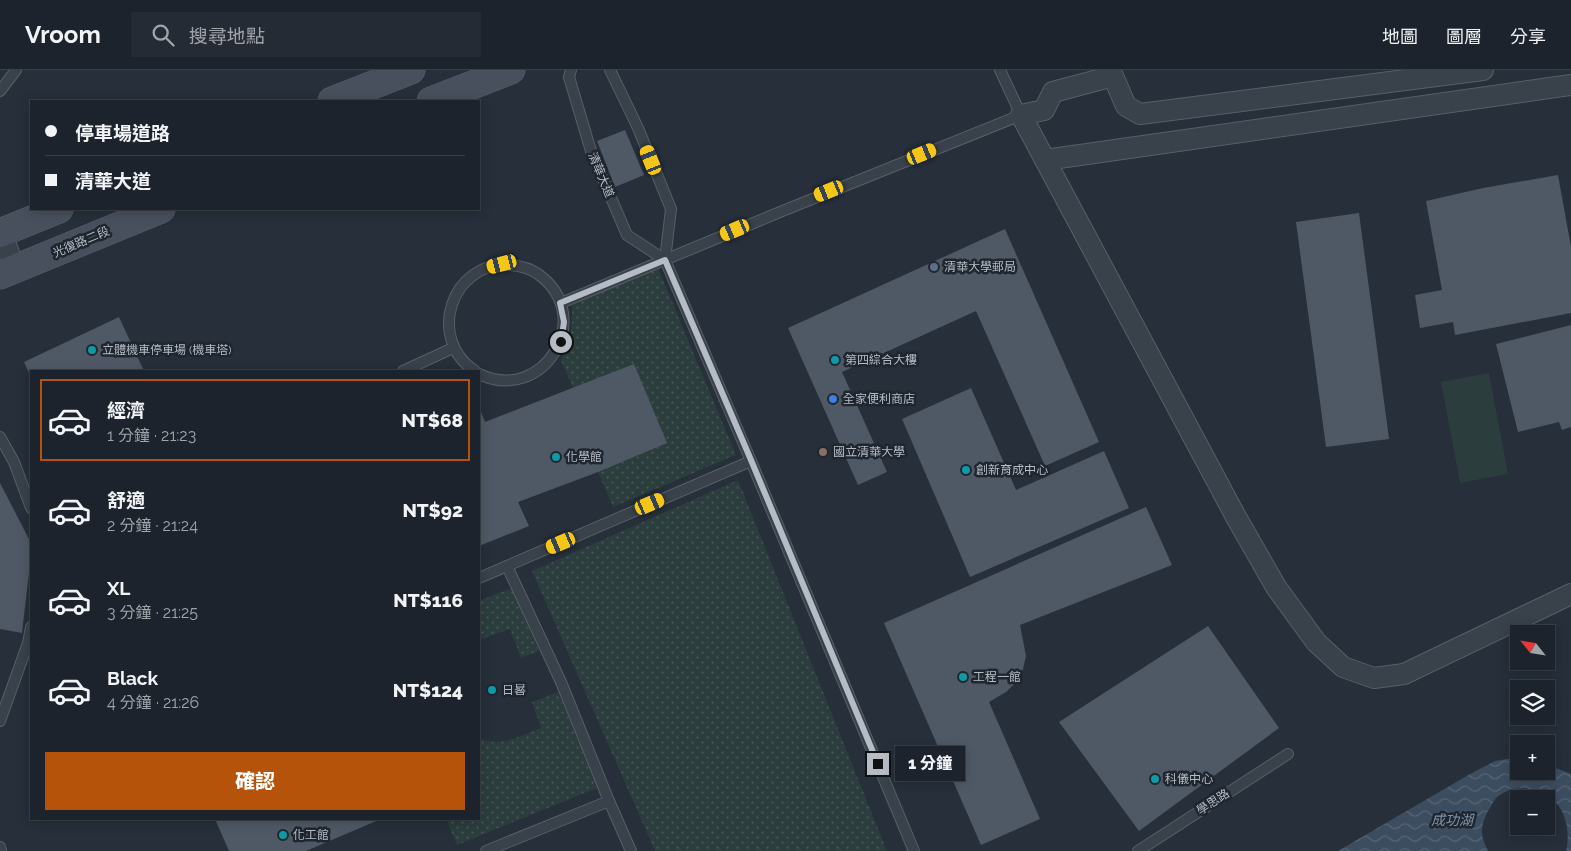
<!DOCTYPE html>
<html lang="zh-TW">
<head>
<meta charset="utf-8">
<style>
  body { margin:0; font-family:Raleway,"Noto Sans TC",sans-serif; background:#252b34; color:#f1f3f6; height:100vh; display:flex; flex-direction:column; font-size:19px; white-space:nowrap }
  * { box-sizing:border-box; margin:0 }
  p { font-size:16px; color:#a0a4a9 }
  .icon { flex:none; width:28px; height:28px; fill:none; stroke:currentColor; stroke-width:2; stroke-linecap:round; stroke-linejoin:round }
  .map { position:relative; flex:1; overflow:hidden }
  .panel { position:absolute; left:30px; top:300px; width:450px; height:450px; display:flex; flex-direction:column; background:#1c232c; border-radius:0px; box-shadow:0 2px 12px #0003,0 0 0 1px #3a4048 }
  .panel>* { flex:none }
  .banner { position:absolute; left:30px; top:30px; width:450px; height:110px; border-radius:0px; box-shadow:0 2px 12px #0003,0 0 0 1px #3a4048; display:grid; align-content:center; height:110px; padding:0 15px; background:#1c232c }
  .needle { width:32px; rotate:300deg }
  .controls { position:absolute; left:1510px; top:555px; display:grid; gap:10px }
  .controls a { display:grid; place-items:center; width:45px; height:45px; border-radius:0px; background:#1c232c; box-shadow:0 2px 12px #0003,0 0 0 1px #3a4048; font-size:25px }
  .end { position:absolute; width:22px; height:22px; margin:-11px; border:6px solid #b5bcc6; background:#111; box-shadow:0 0 0 2px #111 }
  .from { border-radius:50% }
  .bubble { position:absolute; height:35px; border-radius:0px; background:#1c232c; box-shadow:0 2px 12px #0003,0 0 0 1px #3a4048; font-size:16px; font-weight:800; line-height:35px; text-align:center }
  .car { position:absolute; width:15px; height:30px; margin:-15px -8px; border-radius:6px; box-shadow:0 0 4px 1px #0007; background:linear-gradient(#f5c518 24%,#345 0 40%,#f5c518 0 76%,#345 0 86%,#f5c518 0) }
  .banner b { display:flex; align-items:center; gap:18px; height:48px; font-size:19px }
  .banner b+b { border-top:1px solid #3a4048 }
  .banner i { width:12px; height:12px; background:#f1f3f6 }
  ul { padding:9px 0 0; list-style:none }
  li { display:flex; align-items:center; gap:15px; height:82px; margin:0 10px 8px; padding:0 5px; border:2px solid transparent; border-radius:0px }
  li div { flex:1 }
  li b { display:block; font-size:19px }
  li em { font-style:normal; font-weight:800 }
  li.selected { border-color:#b45309 }
  li>.icon { width:45px; height:45px; stroke-width:1.5 }
  .cta { display:flex; gap:10px; margin-top:auto; padding:10px 15px }
  .cta a { flex:1; height:58px; border-radius:0px; background:#b45309; color:#fff; font-size:20px; font-weight:800; line-height:58px; text-align:center }
  header { display:flex; align-items:center; gap:30px; box-sizing:border-box; height:70px; padding:0 25px; background:#1c232c; border-bottom:1px solid #3a4048 }
  header strong { font-size:24px }
  nav { display:flex; gap:28px; margin-inline-start:auto; font-size:18px }
  .search { width:350px; height:45px; background:#252b34; display:flex; align-items:center; gap:12px; box-sizing:border-box; padding:0 18px; border-radius:0px; color:#a0a4a9; font-size:19px }
  .map>svg:first-child { display:block }
  .grass { fill:url(#grass-dots) }
  .park { fill:#2b3d3d }
  .water { fill:url(#water-waves) }
  .building { fill:#4f5965 }
  .lines { fill:none; stroke-linecap:round; stroke-linejoin:round }
  .lane-casing { stroke:#585f68; stroke-width:12 }
  .street-casing { stroke:#585f68; stroke-width:22 }
  .secondary-casing { stroke:#585f68; stroke-width:29 }
  .lane { stroke:#39414a; stroke-width:10 }
  .street { stroke:#39414a; stroke-width:20 }
  .secondary { stroke:#48505d; stroke-width:28 }
  .route { stroke:#b5bcc6; stroke-width:6 }
  .service-dot { fill:#5c6f8a; stroke:#1f262f; stroke-width:2 }
  .culture-dot { fill:#0f9aa8; stroke:#1f262f; stroke-width:2 }
  .shop-dot { fill:#3f7fe0; stroke:#1f262f; stroke-width:2 }
  .education-dot { fill:#8d6e63; stroke:#1f262f; stroke-width:2 }
  .labels { text-anchor:middle; dominant-baseline:central; stroke-width:5; stroke-linejoin:round; paint-order:stroke }
  .street-label { font-size:12px; fill:#b5bcc6; stroke:#1f262f }
  .poi-label { font-size:12px; fill:#b5bcc6; stroke:#1f262f; text-anchor:start }
  .water-label { font-size:14px; font-style:italic; fill:#8093aa; stroke:#1f262f }
</style>
</head>
<body>
<header>
<strong>Vroom</strong>
<div class="search"><svg class="icon" aria-label="search" viewBox="0 0 24 24"><circle cx="10" cy="10" r="6"/><path d="M15 15l6 6"/></svg>搜尋地點</div>
<nav><a>地圖</a><a>圖層</a><a>分享</a></nav>
</header>
<div class="map">
<svg width="1571" height="781" viewBox="0 0 1571 781">
  <defs>
    <pattern id="grass-dots" width="8" height="8" patternUnits="userSpaceOnUse" patternTransform="scale(1.25)"><rect width="8" height="8" fill="#2b3d3d"/><path d="M2 2h.1M6 6h.1" fill="none" stroke="#485758" stroke-width="1.8" stroke-linecap="round"/></pattern>
    <pattern id="water-waves" width="16" height="10" patternUnits="userSpaceOnUse" patternTransform="scale(1.25)"><rect width="16" height="10" fill="#3d4d60"/><path d="M0 5q4-4 8 0t8 0" fill="none" stroke="#576575"/></pattern>
  </defs>
  <rect width="100%" height="100%" fill="#262f3a"/>
  <g class="grass">
    <path d="M658,198L736,385L613,437L598,402L573,318L561,290L570,272L572,251V235Z"/>
    <path d="M738,410L887,781H655L532,501Z"/>
    <path d="M512,518L539,581L521,588L510,559L479,570V531Z"/>
    <path d="M558,622L597,718L457,775L446,749H479V668C501,678 520,666 541,658L532,632Z"/>
  </g>
  <path class="park" d="M1489,303L1508,404L1460,413L1441,312Z"/>
  <path class="water" d="M1519,687V701H1546V694L1571,704V781H1566C1570,766 1567,744 1556,733C1540,717 1514,712 1496,728C1493,731 1491,737 1488,741C1480,757 1480,765 1488,781H1338L1470,704L1495,691Z"/>
  <g class="building">
    <path d="M625,60L644,105L615,117L597,71Z"/>
    <path d="M1558,105L1571,177V243L1455,265L1453,252L1420,258L1415,225L1442,220L1426,131L1483,118Z"/>
    <path d="M1359,143L1389,369L1326,377L1296,152Z"/>
    <path d="M1005,159L1099,372L1045,396L976,241L842,302L887,402L858,415L788,258Z"/>
    <path d="M119,247L144,301H31V307L24,292Z"/>
    <path d="M1571,255V357L1562,360L1559,352L1518,362L1496,274Z"/>
    <path d="M634,294L667,373L598,402L518,432L529,456L479,476V337L485,352Z"/>
    <path d="M971,318L1016,420L1104,381L1129,438L970,507L902,349Z"/>
    <path d="M0,413L31,473V485L22,563L0,559Z"/>
    <path d="M1146,437L1172,495L1020,555L1026,586L1023,599L1016,612L1006,622L989,632L1040,749L981,775L884,553Z"/>
    <path d="M1208,556L1279,658L1139,761L1059,652Z"/>
    <path d="M215,749H381L306,781H229Z"/>
  </g>
  <g class="lines">
    <g class="lane-casing">
      <g id="lane">
        <path d="M571,0L569,7L591,81L627,165L665,190"/>
        <path d="M610,0L638,58L671,139L665,190L751,391L914,781"/>
        <path d="M0,21L16,0"/>
        <path d="M561,233L780,142L1021,45L1000,0"/>
        <path d="M403,301L453,278"/>
        <path d="M475,301C426,269 451,191 510,195C520,196 530,198 538,204C597,246 544,335 479,304"/>
        <path d="M0,367L14,392L31,438"/>
        <path d="M479,508L751,391"/>
        <path d="M0,651L28,573L31,557"/>
        <path d="M609,731L631,781"/>
        <path d="M0,777L1,781"/>
        <path d="M486,781L609,731L561,612L507,496"/>
        <path d="M1138,781L1288,684"/>
      </g>
    </g>
    <g class="street-casing">
      <g id="street">
        <path d="M1483,0L1140,44L1126,36L1113,6L1053,22L1044,40L1021,45L1236,447L1276,517L1316,572L1343,597L1374,608L1404,604L1571,524"/>
        <path d="M1045,90L1571,15"/>
        <path d="M0,159L15,199"/>
      </g>
    </g>
    <g class="secondary-casing">
      <g id="secondary">
        <path d="M332,31L411,0"/>
        <path d="M431,31L511,0"/>
        <path d="M0,163L59,139"/>
        <path d="M0,205L161,139"/>
      </g>
    </g>
    <use href="#lane" class="lane"/>
    <use href="#street" class="street"/>
    <use href="#secondary" class="secondary"/>
  </g>
  <g class="lines">
    <path class="route" d="M561,272L564,252L560,233L665,190L751,390L878,694"/>
  </g>
  <circle class="service-dot" cx="934" cy="197" r="5"/>
  <g class="culture-dot">
    <circle cx="92" cy="280" r="5"/>
    <circle cx="835" cy="290" r="5"/>
    <circle cx="556" cy="387" r="5"/>
    <circle cx="966" cy="400" r="5"/>
    <circle cx="963" cy="607" r="5"/>
    <circle cx="492" cy="620" r="5"/>
    <circle cx="1155" cy="709" r="5"/>
    <circle cx="283" cy="765" r="5"/>
  </g>
  <circle class="shop-dot" cx="833" cy="329" r="5"/>
  <circle class="education-dot" cx="823" cy="382" r="5"/>
  <g class="labels">
    <g class="street-label">
      <text transform="translate(601 105) rotate(67)">清華大道</text>
      <text transform="translate(81 172) rotate(-23)">光復路二段</text>
      <text transform="translate(1213 732) rotate(-33)">學思路</text>
    </g>
    <g class="poi-label">
      <text x="944" y="197">清華大學郵局</text>
      <text x="102" y="280">立體機車停車場 (機車塔)</text>
      <text x="845" y="290">第四綜合大樓</text>
      <text x="843" y="329">全家便利商店</text>
      <text x="833" y="382">國立清華大學</text>
      <text x="566" y="387">化學館</text>
      <text x="976" y="400">創新育成中心</text>
      <text x="973" y="607">工程一館</text>
      <text x="502" y="620">日晷</text>
      <text x="1165" y="709">科儀中心</text>
      <text x="293" y="765">化工館</text>
    </g>
    <g class="water-label">
      <text x="1452" y="750">成功湖</text>
    </g>
  </g>
</svg>
<div class="controls">
<a><svg class="needle" viewBox="-14 -14 28 28"><path d="M0-13l5 13h-10z" fill="#e53935"/><path d="M0 13l5-13h-10z" fill="#a0a4a9"/></svg></a>
<a><svg class="icon" aria-label="layers" viewBox="0 0 24 24"><path d="M12 4l9 5-9 5-9-5zM3 14l9 5 9-5"/></svg></a>
<a>+</a>
<a>−</a>
</div>
<i class="end from" style="left:561px;top:272px"></i>
<i class="end" style="left:878px;top:694px"></i>
<div class="bubble" style="left:895px;top:676px;width:70px">1 分鐘</div>
<i class="car" style="left:922px;top:84px;rotate:68deg"></i>
<i class="car" style="left:651px;top:90px;rotate:338deg"></i>
<i class="car" style="left:829px;top:121px;rotate:248deg"></i>
<i class="car" style="left:735px;top:160px;rotate:247deg"></i>
<i class="car" style="left:502px;top:194px;rotate:256deg"></i>
<i class="car" style="left:650px;top:434px;rotate:67deg"></i>
<i class="car" style="left:561px;top:473px;rotate:247deg"></i>
<div class="banner">
<b><i class="from"></i>停車場道路</b>
<b><i></i>清華大道</b>
</div>
<section class="panel">
<ul>
<li class="selected"><svg class="icon" aria-label="car" viewBox="0 0 24 24"><path d="M5 17H2v-5l4-1 3-4h7l3 4 3 1v5h-3M9 17h6M6 11h13"/><circle cx="7" cy="17" r="2"/><circle cx="17" cy="17" r="2"/></svg><div><b>經濟</b><p>1 分鐘 · 21:23</p></div><em>NT$68</em></li>
<li><svg class="icon" aria-label="car" viewBox="0 0 24 24"><path d="M5 17H2v-5l4-1 3-4h7l3 4 3 1v5h-3M9 17h6M6 11h13"/><circle cx="7" cy="17" r="2"/><circle cx="17" cy="17" r="2"/></svg><div><b>舒適</b><p>2 分鐘 · 21:24</p></div><em>NT$92</em></li>
<li><svg class="icon" aria-label="car" viewBox="0 0 24 24"><path d="M5 17H2v-5l4-1 3-4h7l3 4 3 1v5h-3M9 17h6M6 11h13"/><circle cx="7" cy="17" r="2"/><circle cx="17" cy="17" r="2"/></svg><div><b>XL</b><p>3 分鐘 · 21:25</p></div><em>NT$116</em></li>
<li><svg class="icon" aria-label="car" viewBox="0 0 24 24"><path d="M5 17H2v-5l4-1 3-4h7l3 4 3 1v5h-3M9 17h6M6 11h13"/><circle cx="7" cy="17" r="2"/><circle cx="17" cy="17" r="2"/></svg><div><b>Black</b><p>4 分鐘 · 21:26</p></div><em>NT$124</em></li>
</ul>
<div class="cta"><a>確認</a></div>
</section>
</div>
</body>
</html>
